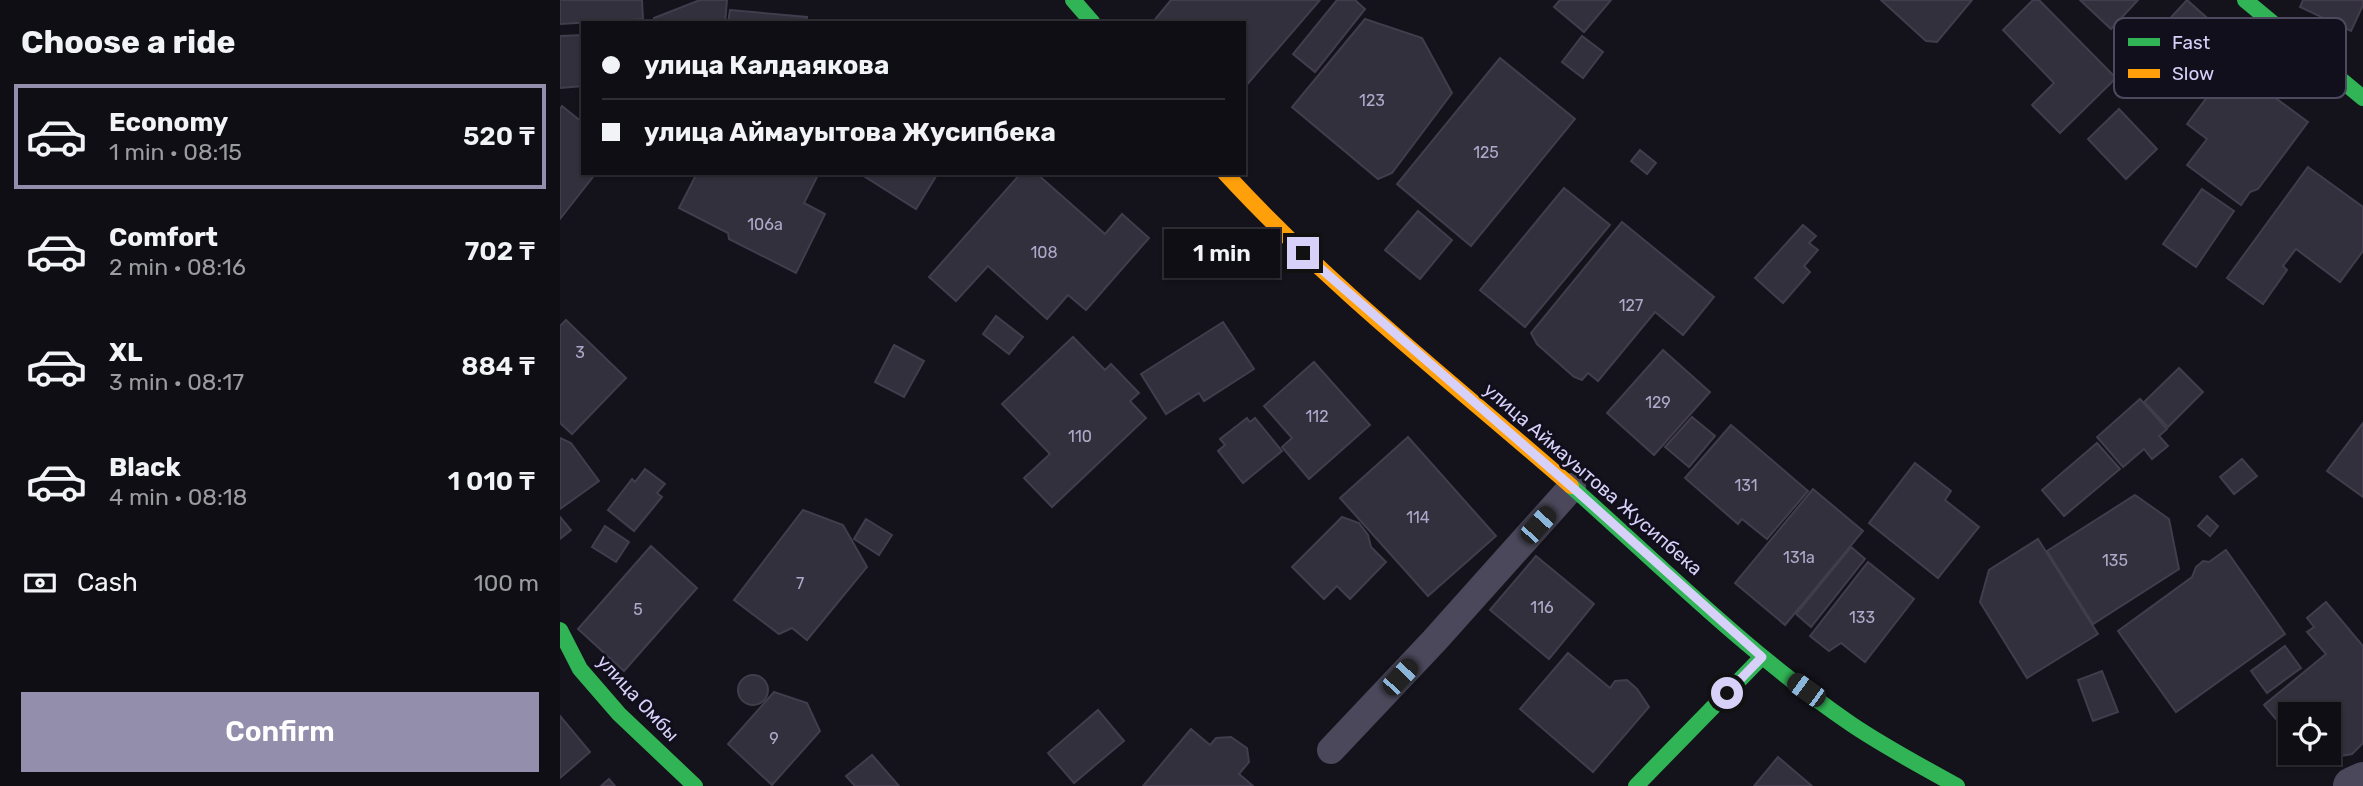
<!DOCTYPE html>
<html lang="en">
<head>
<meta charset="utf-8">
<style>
  body { margin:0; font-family:Rubik,sans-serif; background:#18171d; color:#f1f3f6; height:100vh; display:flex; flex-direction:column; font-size:26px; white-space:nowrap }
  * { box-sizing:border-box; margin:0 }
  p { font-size:23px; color:#9b9ca0 }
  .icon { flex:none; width:38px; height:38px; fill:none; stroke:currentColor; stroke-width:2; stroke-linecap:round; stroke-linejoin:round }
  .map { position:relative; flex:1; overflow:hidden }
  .details { display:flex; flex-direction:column; background:#0f0e14; width:560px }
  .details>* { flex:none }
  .top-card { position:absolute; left:21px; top:21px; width:665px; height:154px; border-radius:0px; box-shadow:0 2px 5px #0004,0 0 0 2px #2f2e34; display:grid; align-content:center; height:154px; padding:0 21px; background:#0f0e14 }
  .buttons { position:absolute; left:1718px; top:702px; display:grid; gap:14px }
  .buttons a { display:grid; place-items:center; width:63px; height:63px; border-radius:0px; background:#0f0e14; box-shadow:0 2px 5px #0004,0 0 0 2px #2f2e34; font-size:35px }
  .end { position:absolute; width:32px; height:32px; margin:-16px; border:9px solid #d7d1f9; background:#111; box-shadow:0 0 0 4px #111 }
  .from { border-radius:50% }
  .bubble { position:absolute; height:49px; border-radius:0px; background:#0f0e14; box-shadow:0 2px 5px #0004,0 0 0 2px #2f2e34; font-size:23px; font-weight:600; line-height:49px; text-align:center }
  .car { position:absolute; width:21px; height:42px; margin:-21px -10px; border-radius:9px; box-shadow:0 0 5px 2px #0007; background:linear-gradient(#222 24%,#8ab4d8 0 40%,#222 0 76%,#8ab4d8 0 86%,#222 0) }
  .top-card b { display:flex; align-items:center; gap:24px; height:66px; font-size:26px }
  .top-card b+b { border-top:2px solid #2f2e34 }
  .top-card i { width:18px; height:18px; background:#f1f3f6 }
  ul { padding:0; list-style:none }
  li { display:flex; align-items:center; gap:21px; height:105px; margin:0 14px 10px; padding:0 7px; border:4px solid transparent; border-radius:0px }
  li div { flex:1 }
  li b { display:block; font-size:26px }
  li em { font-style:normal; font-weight:600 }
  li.current { border-color:#938eab }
  li>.icon { width:63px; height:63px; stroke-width:1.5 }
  h2 { padding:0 21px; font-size:32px; line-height:84px }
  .pay { display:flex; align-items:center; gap:18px; height:77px; padding:0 21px; font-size:26px }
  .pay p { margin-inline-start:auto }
  .button { display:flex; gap:14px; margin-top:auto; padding:14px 21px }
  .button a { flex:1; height:80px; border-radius:0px; background:#938eab; color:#fff; font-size:28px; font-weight:600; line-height:80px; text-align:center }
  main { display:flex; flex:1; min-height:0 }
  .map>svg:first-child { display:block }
  .building { fill:#32303c; stroke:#413d4d; stroke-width:2 }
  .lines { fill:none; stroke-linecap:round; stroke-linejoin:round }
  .lane { stroke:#4a485a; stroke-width:28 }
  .street { stroke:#4a485a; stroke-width:38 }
  .fast { stroke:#30b455; stroke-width:16 }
  .slow { stroke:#ff9f0a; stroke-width:16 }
  .route { stroke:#d7d1f9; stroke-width:9 }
  .labels { text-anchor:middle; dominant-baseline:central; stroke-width:6; stroke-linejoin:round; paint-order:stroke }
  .number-label { font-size:16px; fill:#aea9ca }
  .street-label { font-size:19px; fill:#d7d1f9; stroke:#120f1d }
  .key { fill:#120f1d; stroke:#4d495f; stroke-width:2 }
  .key-label { font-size:19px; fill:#d7d1f9 }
</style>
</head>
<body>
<main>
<section class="details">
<h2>Choose a ride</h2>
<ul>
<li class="current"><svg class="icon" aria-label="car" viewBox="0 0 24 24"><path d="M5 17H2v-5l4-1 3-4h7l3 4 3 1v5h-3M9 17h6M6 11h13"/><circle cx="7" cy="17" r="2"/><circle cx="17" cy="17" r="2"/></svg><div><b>Economy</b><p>1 min · 08:15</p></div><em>520 ₸</em></li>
<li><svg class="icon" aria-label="car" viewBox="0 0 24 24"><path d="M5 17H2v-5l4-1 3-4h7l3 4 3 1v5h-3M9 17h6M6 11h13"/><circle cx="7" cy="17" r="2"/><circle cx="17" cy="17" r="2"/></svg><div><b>Comfort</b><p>2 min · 08:16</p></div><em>702 ₸</em></li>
<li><svg class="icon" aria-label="car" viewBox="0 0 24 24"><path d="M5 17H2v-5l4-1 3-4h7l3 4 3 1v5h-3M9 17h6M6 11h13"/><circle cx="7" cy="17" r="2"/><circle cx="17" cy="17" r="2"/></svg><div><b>XL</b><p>3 min · 08:17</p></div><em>884 ₸</em></li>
<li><svg class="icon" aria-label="car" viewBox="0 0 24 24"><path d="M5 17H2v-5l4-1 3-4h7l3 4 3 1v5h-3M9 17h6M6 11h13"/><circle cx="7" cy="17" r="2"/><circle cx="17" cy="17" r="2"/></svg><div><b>Black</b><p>4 min · 08:18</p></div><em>1 010 ₸</em></li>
</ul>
<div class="pay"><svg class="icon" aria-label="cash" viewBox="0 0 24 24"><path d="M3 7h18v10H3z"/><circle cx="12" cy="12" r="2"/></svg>Cash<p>100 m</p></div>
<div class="button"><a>Confirm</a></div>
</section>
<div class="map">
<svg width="1803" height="786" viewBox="0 0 1803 786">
  <rect width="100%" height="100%" fill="#14121a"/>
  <g class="building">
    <path d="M0,0H82L83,19L0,24Z"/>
    <path d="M140,0H167L165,23H94V18Z"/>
    <path d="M611,0H760L684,88V23H592Z"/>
    <path d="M777,0H795L805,9L755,72L733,54Z"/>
    <path d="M1000,0H1051L1024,32L994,7Z"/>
    <path d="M1321,0H1412L1377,42L1366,41Z"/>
    <path d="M1473,0H1479L1556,78L1500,133L1472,105L1494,83L1443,30Z"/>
    <path d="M1520,0H1578L1551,29Z"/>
    <path d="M1627,0L1681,48L1647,85L1638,76L1623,91L1580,51Z"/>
    <path d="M1743,0H1803V5L1791,31L1740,7Z"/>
    <path d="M170,10L247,17L246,23H168Z"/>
    <path d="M805,19L862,38L892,93L832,173L818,179L732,107Z"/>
    <path d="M23,35V86L0,88V36Z"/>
    <path d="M1022,36L1043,52L1023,78L1002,62Z"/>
    <path d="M940,58L1015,119L911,246L837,184Z"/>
    <path d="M1671,65L1748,122L1698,189L1690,192L1681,205L1627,165L1647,139L1627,124Z"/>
    <path d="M2,106L23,123V173H36L0,219V109Z"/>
    <path d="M1559,109L1597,149L1566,179L1528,139Z"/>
    <path d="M1080,150L1096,163L1087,174L1071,161Z"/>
    <path d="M1748,167L1803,207V251L1780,282L1736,249L1723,266L1727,270L1703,304L1667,278Z"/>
    <path d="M137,173H259L244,203L265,214L236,273L169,239L168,233L119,208Z"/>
    <path d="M299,173H378L356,209Z"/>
    <path d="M461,173H476L545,234L562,214L589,238L526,310L508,295L487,319L428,266L396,301L369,277Z"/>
    <path d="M1004,188L1050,225L965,327L920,290Z"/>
    <path d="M1642,189L1674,211L1636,267L1603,244Z"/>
    <path d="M858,211L892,240L860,279L825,250Z"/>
    <path d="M1062,222L1154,297L1123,335L1095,312L1038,381L1028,373L1022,380L1014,377L977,344L971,333Z"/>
    <path d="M1243,225L1256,236L1249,243L1258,250L1244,266L1250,272L1223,303L1195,278Z"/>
    <path d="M436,316L463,337L449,354L423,334Z"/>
    <path d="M6,320L66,378L12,434L0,423V326Z"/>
    <path d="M663,322L694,369L644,401L639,393L606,414L581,374Z"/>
    <path d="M513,337L545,370L551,364L579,393L570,401L586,418L492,507L464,478L490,454L442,404Z"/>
    <path d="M334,345L364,361L344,397L315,382Z"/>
    <path d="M1103,350L1150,392L1094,455L1047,413Z"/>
    <path d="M754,362L810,425L749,479L722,447L732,438L704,406Z"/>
    <path d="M1619,368L1643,392L1608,427L1584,402Z"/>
    <path d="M1580,399L1607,429L1599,436L1608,446L1592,459L1584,449L1563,467L1537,437Z"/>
    <path d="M1132,417L1155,436L1129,467L1105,447Z"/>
    <path d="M687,418L690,422L695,418L722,451L683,483L658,451L665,445L660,439Z"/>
    <path d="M1803,423V497L1767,471Z"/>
    <path d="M1171,425L1248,491L1207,539L1182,519L1178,524L1125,478Z"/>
    <path d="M848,437L936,536L868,596L780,498Z"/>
    <path d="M0,438L11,443L39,481L0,509Z"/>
    <path d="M1537,443L1560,469L1504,516L1482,490Z"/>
    <path d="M1682,459L1697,476L1674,494L1660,477Z"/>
    <path d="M1355,463L1391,491L1385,500L1419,527L1378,578L1309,523Z"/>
    <path d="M85,469L105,484L97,493L102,497L74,531L48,510L72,479L75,482Z"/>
    <path d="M1253,489L1303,531L1225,625L1175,583Z"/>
    <path d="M1575,495L1609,519L1619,569L1533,624L1487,551Z"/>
    <path d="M243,510L283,525L307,567L247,640L232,628L219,634L174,600Z"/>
    <path d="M1647,516L1658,526L1650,536L1638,526Z"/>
    <path d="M0,517L11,530L0,539Z"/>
    <path d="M782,517L799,523L808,535L811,547L826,562L790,599L777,586L764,599L732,567Z"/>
    <path d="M306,519L332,535L319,555L294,539Z"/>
    <path d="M45,526L69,542L56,562L32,547Z"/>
    <path d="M1478,539L1538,634L1467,678L1420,602L1429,570Z"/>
    <path d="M91,546L137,588L64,671L18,629Z"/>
    <path d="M1291,547L1305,559L1251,627L1236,614Z"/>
    <path d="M1666,550L1725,634L1616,712L1558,631L1632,577L1636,567L1643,561L1649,562Z"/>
    <path d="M976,556L1034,604L989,659L930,610Z"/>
    <path d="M1308,562L1354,599L1305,662L1281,643L1269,651L1250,636Z"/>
    <path d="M1766,602L1803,646V743L1792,754L1770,758L1765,752H1769V714H1731V737L1704,705L1766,654L1747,632L1754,627L1747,618Z"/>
    <path d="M1725,646L1741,668L1707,693L1691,671Z"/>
    <path d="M1008,653L1050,688L1055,681L1067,680L1077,689L1089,707L1033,772L960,709Z"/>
    <path d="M1542,671L1558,712L1533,721L1518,680Z"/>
    <circle cx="193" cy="690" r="15"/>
    <path d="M214,692L247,703L260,731L212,785L168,744Z"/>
    <path d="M538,710L564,741L514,783L488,753Z"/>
    <path d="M0,716L30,752L0,778Z"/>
    <path d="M631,729L650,745L656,738L671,737L687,748L689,762L679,774L693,786H583Z"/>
    <path d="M312,755L339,786H295L286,776Z"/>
    <path d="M1218,757L1252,786H1194Z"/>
    <path d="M49,779L55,786H41Z"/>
  </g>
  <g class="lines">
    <path class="lane" d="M771,750L874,641L1012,487"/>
    <path class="street" d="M1792,786L1803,781"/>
    <g class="fast">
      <path d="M513,0L533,23"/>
      <path d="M1685,0L1803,98"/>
      <path d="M1011,486C1102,567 1190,655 1291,724C1325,747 1361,766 1397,786"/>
      <path d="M0,630L20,669L59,714L135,786"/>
      <path d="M1076,786L1202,657"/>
    </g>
    <path class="slow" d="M665,173C770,287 894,384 1011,486"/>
  </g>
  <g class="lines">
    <path class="route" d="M743,253L1012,487L1202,657L1167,693"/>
  </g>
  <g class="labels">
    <g class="number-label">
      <text x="812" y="100">123</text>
      <text x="926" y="152">125</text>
      <text x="205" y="224">106а</text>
      <text x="484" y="252">108</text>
      <text x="1071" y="305">127</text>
      <text x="20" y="352">3</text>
      <text x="1098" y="402">129</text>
      <text x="757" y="416">112</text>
      <text x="520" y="436">110</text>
      <text x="1186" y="485">131</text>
      <text x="858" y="517">114</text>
      <text x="1239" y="557">131а</text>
      <text x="1555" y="560">135</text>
      <text x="240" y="583">7</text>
      <text x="982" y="607">116</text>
      <text x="78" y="609">5</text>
      <text x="1302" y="617">133</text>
      <text x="214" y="738">9</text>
    </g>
    <g class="street-label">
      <text transform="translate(1033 479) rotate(41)">улица Аймауытова Жусипбека</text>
      <text transform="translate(78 698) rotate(47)">улица Омбы</text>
    </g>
  </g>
  <rect x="1554" y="18" width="232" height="80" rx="10" class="key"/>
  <rect x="1568" y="38" width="32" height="8" fill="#30b455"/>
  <rect x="1568" y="69" width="32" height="9" fill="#ff9f0a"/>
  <g class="key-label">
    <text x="1612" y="49">Fast</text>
    <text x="1612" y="80">Slow</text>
  </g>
</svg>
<div class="buttons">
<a><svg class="icon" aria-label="locate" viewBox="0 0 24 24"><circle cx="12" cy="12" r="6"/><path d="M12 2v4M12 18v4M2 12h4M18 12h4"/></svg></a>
</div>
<i class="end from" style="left:1167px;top:693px"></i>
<i class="end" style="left:743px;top:253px"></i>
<div class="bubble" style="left:604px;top:229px;width:116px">1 min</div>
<i class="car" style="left:978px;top:525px;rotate:42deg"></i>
<i class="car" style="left:840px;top:677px;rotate:43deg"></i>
<i class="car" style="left:1246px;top:690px;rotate:306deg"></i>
<div class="top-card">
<b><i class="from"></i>улица Калдаякова</b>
<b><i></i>улица Аймауытова Жусипбека</b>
</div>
</div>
</main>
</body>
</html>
